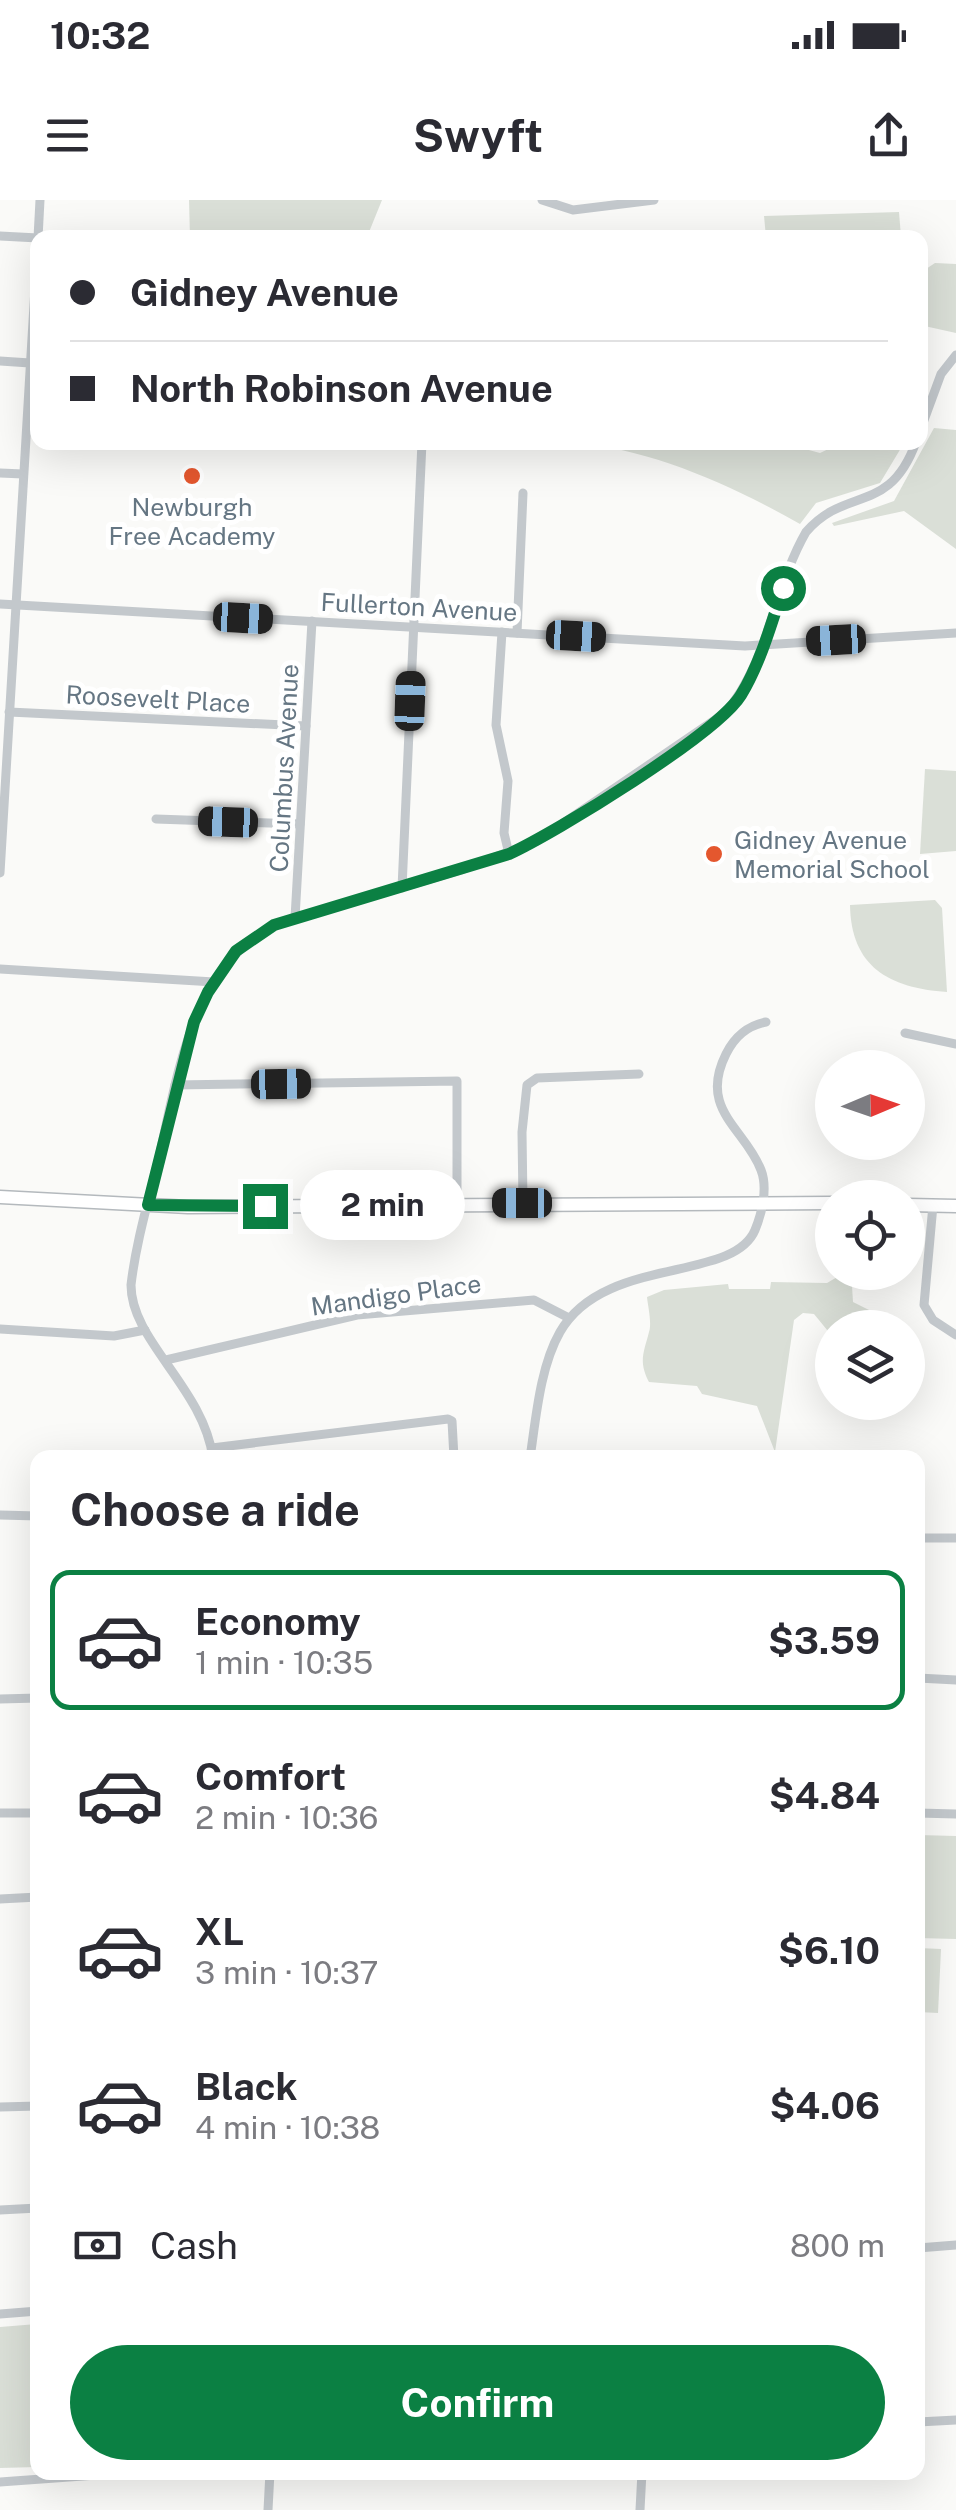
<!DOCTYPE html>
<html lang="en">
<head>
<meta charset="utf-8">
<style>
  body { margin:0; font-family:"Public Sans",sans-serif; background:#f2f2f3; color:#2b2b33; height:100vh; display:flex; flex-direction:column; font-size:38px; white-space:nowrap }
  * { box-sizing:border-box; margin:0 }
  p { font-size:32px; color:#7c7c81 }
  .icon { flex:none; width:55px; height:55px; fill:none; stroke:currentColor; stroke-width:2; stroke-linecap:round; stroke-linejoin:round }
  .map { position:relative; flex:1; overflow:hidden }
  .side { position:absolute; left:30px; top:1250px; width:895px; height:1030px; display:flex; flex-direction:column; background:#fff; border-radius:20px; box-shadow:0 10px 40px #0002 }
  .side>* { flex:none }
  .hud { position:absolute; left:30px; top:30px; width:898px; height:220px; border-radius:20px; box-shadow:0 10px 40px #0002; display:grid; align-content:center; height:220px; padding:0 40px; background:#fff }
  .needle { width:65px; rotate:88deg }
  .tools { position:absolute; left:815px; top:850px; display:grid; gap:20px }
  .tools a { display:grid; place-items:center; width:110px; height:110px; border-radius:50%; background:#fff; box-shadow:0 10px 40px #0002; font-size:50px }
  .end { position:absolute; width:45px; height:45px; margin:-22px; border:12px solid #0b8043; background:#fff; box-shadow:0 0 0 5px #fff }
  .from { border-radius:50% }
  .bubble { position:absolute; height:70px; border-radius:35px; background:#fff; box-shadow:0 10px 40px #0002; font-size:32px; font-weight:700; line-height:70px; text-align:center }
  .car { position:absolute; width:30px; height:60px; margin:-30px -15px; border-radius:12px; box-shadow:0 0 8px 2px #0007; background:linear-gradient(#222 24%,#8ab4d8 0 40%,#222 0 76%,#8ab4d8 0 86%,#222 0) }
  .hud b { display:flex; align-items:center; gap:35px; height:95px; font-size:38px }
  .hud b+b { border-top:2px solid #e1e1e2 }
  .hud i { width:25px; height:25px; background:#2b2b33 }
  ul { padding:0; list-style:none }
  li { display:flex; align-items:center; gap:30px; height:140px; margin:0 20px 15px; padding:0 20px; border:5px solid transparent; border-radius:20px }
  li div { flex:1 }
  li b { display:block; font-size:38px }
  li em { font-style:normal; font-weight:700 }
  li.active { border-color:#0b8043 }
  li>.icon { width:90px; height:90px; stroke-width:1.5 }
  h2 { padding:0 40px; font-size:45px; line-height:120px }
  .pay { display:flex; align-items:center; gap:25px; height:110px; padding:0 40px; font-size:38px }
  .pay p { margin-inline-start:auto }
  .button { display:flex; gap:20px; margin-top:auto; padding:20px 40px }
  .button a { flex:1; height:115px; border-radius:60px; background:#0b8043; color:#fff; font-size:40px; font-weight:700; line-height:115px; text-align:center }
  .status { display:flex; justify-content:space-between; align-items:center; height:70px; padding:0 50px; background:#fff; direction:ltr }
  .status svg { height:28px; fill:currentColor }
  header { display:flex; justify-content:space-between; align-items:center; height:130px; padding:0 40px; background:#fff; font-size:45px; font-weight:700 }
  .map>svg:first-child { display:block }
  .green { fill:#dadfd7 }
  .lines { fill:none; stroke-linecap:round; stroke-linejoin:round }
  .highway-casing { stroke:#b4b9bd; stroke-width:15 }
  .minor { stroke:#c3c8cc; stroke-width:9 }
  .highway { stroke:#fff; stroke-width:12 }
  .route { stroke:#0b8043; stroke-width:12 }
  .poi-dot { fill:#e4572e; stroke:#fff; stroke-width:4 }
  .labels { text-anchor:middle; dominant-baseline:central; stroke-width:10; stroke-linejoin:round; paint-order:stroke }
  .poi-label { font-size:25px; fill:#657683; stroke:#fff }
  .street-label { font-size:25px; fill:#657683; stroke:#fff }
</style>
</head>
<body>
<div class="status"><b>10:32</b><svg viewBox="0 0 49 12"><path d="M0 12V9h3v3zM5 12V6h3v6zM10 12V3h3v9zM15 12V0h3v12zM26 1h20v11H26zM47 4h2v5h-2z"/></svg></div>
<header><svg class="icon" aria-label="menu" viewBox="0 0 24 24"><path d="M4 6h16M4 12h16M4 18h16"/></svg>Swyft<svg class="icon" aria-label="share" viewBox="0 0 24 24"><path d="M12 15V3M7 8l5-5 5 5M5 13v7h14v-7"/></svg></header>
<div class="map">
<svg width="956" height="2310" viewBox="0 0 956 2310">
  <rect width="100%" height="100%" fill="#fafaf8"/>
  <g class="green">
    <path d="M189,0H382L367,37L190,38Z"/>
    <path d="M899,12L901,37H766L764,16Z"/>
    <path d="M935,63L956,64V133L920,125V73Z"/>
    <path d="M934,228L956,230V349L904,311L834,326L832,323L894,301Z"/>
    <path d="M783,243L820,253L841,243H904L880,283L816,303L800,324C733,286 650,248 573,243Z"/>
    <path d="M925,569L956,571V651L920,654Z"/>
    <path d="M935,700L942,708L947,792C889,788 851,767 850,705Z"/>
    <path d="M844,1073L852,1086L853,1102L869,1110L872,1127L832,1128V1136L814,1114L803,1113L794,1120L775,1252L757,1206L702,1194L697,1186L649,1182C638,1161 644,1152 649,1132C652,1123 648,1107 647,1097L664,1090L728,1084L729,1089H770L771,1082L827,1083Z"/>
    <path d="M918,1635L956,1636V1739L918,1738Z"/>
    <path d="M918,1748L941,1749L938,1813L918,1812Z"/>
    <path d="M37,2124V2267L0,2268V2127Z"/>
  </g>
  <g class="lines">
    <g class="highway-casing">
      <g id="highway">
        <path d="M0,997L188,1007L832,1003"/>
        <path d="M908,1005L956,1006"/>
      </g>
    </g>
    <g class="minor">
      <path d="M542,0L573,10L654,0"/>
      <path d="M0,36L38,38"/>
      <path d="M38,38L40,0"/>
      <path d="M0,161L30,163"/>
      <path d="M920,231L941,174L956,155"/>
      <path d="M0,273L23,274"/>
      <path d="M0,404L745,446L956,433"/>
      <path d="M502,432L496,525L508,581L504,633L509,654"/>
      <path d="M517,433L523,293"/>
      <path d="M9,512L306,526"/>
      <path d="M156,619L300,624"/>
      <path d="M0,673L38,38"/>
      <path d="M402,688L422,242"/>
      <path d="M295,718L312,421"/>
      <path d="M0,769L214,782"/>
      <path d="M905,833L956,844"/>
      <path d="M175,885L457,881V1003"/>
      <path d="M523,1003L522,932L527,885L537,878L639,874"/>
      <path d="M933,1005L924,1105L933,1120L956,1135"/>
      <path d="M0,1129L114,1136L145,1130"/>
      <path d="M166,1160L357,1115L534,1100L569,1118"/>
      <path d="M212,1248L448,1219L452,1221L454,1258"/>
      <path d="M213,1258C203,1187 131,1141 131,1085C136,1042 149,999 159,957C178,874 191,768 275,725L461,670L537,641L725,513C769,462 773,389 806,332C847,285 889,316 916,242"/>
      <path d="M530,1258C536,1218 540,1167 560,1132C604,1055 733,1083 755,1030C762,1013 768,988 761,970C745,928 698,910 726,854C735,836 747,826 766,822"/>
      <path d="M0,1315L38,1316"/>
      <path d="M918,1338H956"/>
      <path d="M918,1478L956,1480"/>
      <path d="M0,1499L38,1498"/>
      <path d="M0,1613H38"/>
      <path d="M918,1613L956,1614"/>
      <path d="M0,1699L38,1697"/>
      <path d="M0,1907L38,1906"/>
      <path d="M0,2010L38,2008"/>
      <path d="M918,2048L956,2045"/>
      <path d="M34,2111L38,2091"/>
      <path d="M0,2114L38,2111"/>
      <path d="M918,2222L956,2220"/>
      <path d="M0,2282L138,2272"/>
      <path d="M268,2310L270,2272"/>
      <path d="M640,2310L642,2272"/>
    </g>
    <use href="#highway" class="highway"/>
  </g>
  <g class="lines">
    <path class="route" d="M265,1006L148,1005L194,822L208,792L236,751L274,725L509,654C555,633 717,534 741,495C760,464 772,422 783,388"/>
  </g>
  <g class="poi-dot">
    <circle cx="192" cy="276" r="10"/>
    <circle cx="714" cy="654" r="10"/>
  </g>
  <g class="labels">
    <g class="poi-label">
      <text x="192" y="307">Newburgh<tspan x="192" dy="29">Free Academy</tspan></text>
      <text x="734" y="640" text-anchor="start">Gidney Avenue<tspan x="734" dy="29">Memorial School</tspan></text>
    </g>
    <g class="street-label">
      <text transform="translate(419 407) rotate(3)">Fullerton Avenue</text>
      <text transform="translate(158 499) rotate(3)">Roosevelt Place</text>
      <text transform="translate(284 568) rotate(-87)">Columbus Avenue</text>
      <text transform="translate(396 1095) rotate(-8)">Mandigo Place</text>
    </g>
  </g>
</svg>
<div class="tools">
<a><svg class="needle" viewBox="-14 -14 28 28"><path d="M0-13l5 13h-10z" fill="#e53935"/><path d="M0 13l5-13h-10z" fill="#7c7c81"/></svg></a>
<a><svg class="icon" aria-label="locate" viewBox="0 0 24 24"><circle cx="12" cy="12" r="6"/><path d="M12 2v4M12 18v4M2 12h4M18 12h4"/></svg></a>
<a><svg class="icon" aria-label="layers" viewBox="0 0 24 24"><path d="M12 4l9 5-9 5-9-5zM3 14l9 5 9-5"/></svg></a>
</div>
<i class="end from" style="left:783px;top:388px"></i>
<i class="end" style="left:265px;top:1006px"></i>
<div class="bubble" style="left:300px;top:970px;width:165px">2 min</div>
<i class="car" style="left:243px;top:418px;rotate:93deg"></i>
<i class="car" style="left:576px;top:436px;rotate:93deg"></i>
<i class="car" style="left:836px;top:440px;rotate:267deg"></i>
<i class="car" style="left:410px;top:501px;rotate:2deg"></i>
<i class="car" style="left:228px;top:622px;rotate:272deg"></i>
<i class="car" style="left:281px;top:884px;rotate:89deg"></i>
<i class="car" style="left:522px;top:1003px;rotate:270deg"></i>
<div class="hud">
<b><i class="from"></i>Gidney Avenue</b>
<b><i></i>North Robinson Avenue</b>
</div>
<section class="side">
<h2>Choose a ride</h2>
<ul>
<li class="active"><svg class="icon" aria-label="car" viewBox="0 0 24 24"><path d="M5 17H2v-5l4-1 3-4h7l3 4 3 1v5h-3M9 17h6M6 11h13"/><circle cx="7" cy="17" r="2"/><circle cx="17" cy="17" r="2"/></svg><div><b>Economy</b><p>1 min · 10:35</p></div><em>$3.59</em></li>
<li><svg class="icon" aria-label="car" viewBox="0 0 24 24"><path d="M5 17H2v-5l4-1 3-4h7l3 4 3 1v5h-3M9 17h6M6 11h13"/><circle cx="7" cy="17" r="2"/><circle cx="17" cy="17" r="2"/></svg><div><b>Comfort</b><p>2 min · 10:36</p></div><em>$4.84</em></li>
<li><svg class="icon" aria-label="car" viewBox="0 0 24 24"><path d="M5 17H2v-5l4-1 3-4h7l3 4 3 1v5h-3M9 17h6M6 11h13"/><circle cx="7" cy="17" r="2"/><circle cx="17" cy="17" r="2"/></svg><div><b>XL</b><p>3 min · 10:37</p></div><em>$6.10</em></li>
<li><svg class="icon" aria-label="car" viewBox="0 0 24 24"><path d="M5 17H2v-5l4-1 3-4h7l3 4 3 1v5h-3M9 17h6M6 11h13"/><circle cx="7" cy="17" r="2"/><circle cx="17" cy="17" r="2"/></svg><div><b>Black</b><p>4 min · 10:38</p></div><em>$4.06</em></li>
</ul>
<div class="pay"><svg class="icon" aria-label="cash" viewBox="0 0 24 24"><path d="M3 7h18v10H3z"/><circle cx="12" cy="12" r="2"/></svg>Cash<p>800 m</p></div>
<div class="button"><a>Confirm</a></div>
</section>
</div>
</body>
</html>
